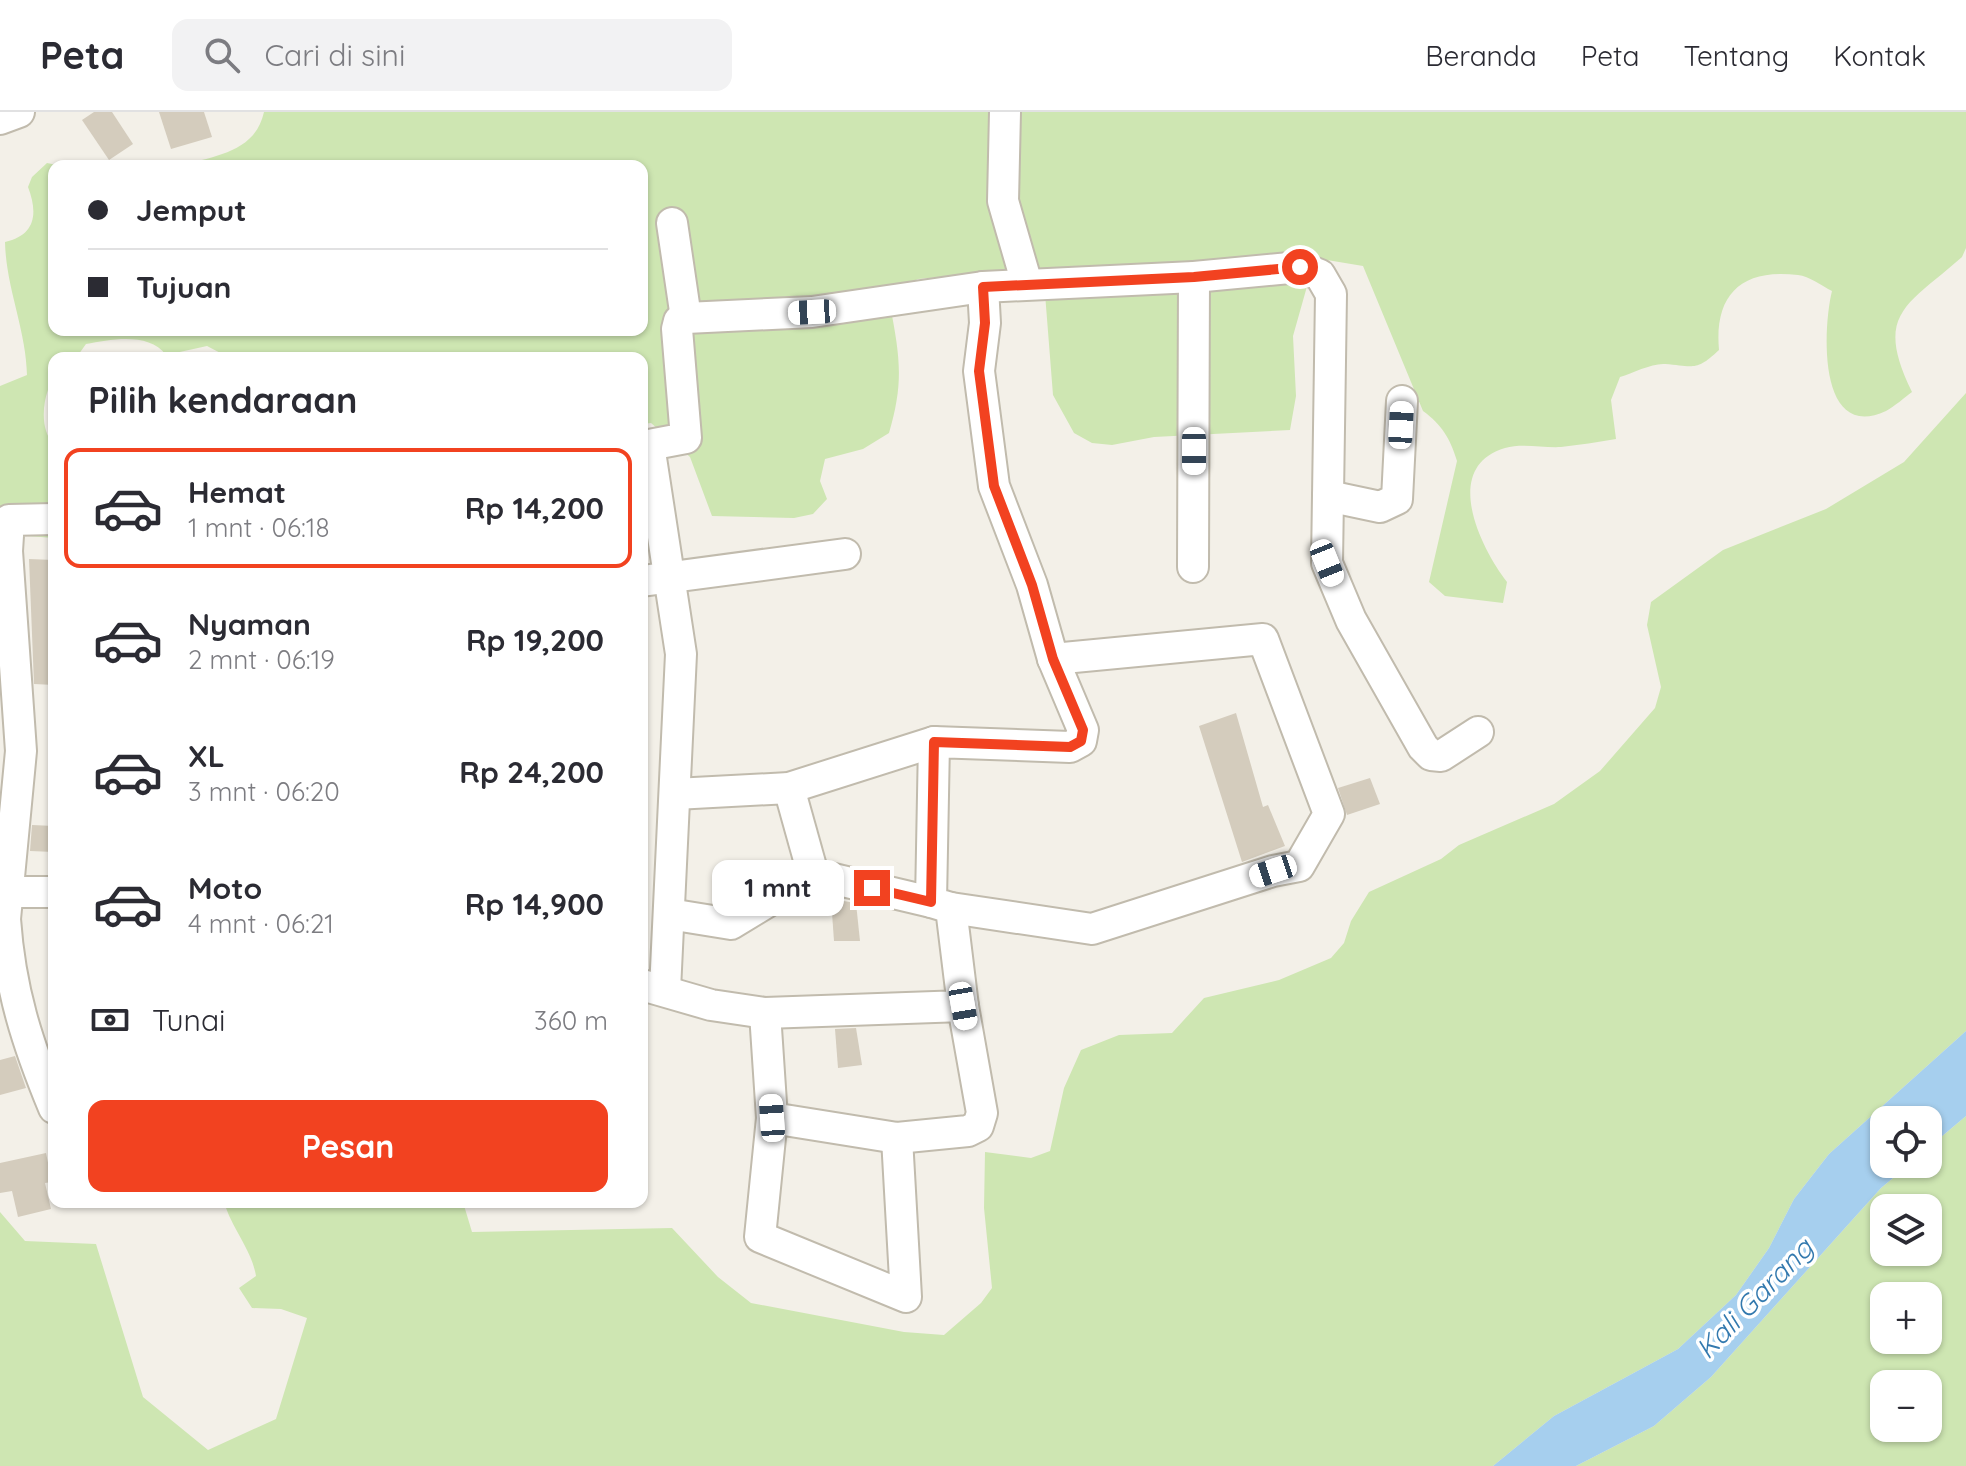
<!DOCTYPE html>
<html lang="id">
<head>
<meta charset="utf-8">
<style>
  body { margin:0; font-family:Quicksand,sans-serif; background:#f2f2f3; color:#2b2b33; height:100vh; display:flex; flex-direction:column; font-size:30px; white-space:nowrap }
  * { box-sizing:border-box; margin:0 }
  p { font-size:26px; color:#7c7c81 }
  .icon { flex:none; width:44px; height:44px; fill:none; stroke:currentColor; stroke-width:2; stroke-linecap:round; stroke-linejoin:round }
  .map { position:relative; flex:1; overflow:hidden }
  .side { position:absolute; left:48px; top:240px; width:600px; height:856px; display:flex; flex-direction:column; background:#fff; border-radius:16px; box-shadow:0 2px 6px #0004 }
  .side>* { flex:none }
  .banner { position:absolute; left:48px; top:48px; width:600px; height:176px; border-radius:16px; box-shadow:0 2px 6px #0004; display:grid; align-content:center; height:176px; padding:0 40px; background:#fff }
  .tools { position:absolute; left:1870px; top:994px; display:grid; gap:16px }
  .tools a { display:grid; place-items:center; width:72px; height:72px; border-radius:16px; background:#fff; box-shadow:0 2px 6px #0004; font-size:40px }
  .end { position:absolute; width:36px; height:36px; margin:-18px; border:10px solid #f24220; background:#fff; box-shadow:0 0 0 4px #fff }
  .from { border-radius:50% }
  .bubble { position:absolute; height:56px; border-radius:16px; background:#fff; box-shadow:0 2px 6px #0004; font-size:26px; font-weight:700; line-height:56px; text-align:center }
  .car { position:absolute; width:24px; height:48px; margin:-24px -12px; border-radius:10px; box-shadow:0 0 6px 2px #0007; background:linear-gradient(#fff 24%,#345 0 40%,#fff 0 76%,#345 0 86%,#fff 0) }
  .banner b { display:flex; align-items:center; gap:28px; height:76px; font-size:30px }
  .banner b+b { border-top:2px solid #e1e1e2 }
  .banner i { width:20px; height:20px; background:#2b2b33 }
  ul { padding:0; list-style:none }
  li { display:flex; align-items:center; gap:24px; height:120px; margin:0 16px 12px; padding:0 24px; border:4px solid transparent; border-radius:16px }
  li div { flex:1 }
  li b { display:block; font-size:30px }
  li em { font-style:normal; font-weight:700 }
  li.on { border-color:#f24220 }
  li>.icon { width:72px; height:72px; stroke-width:1.5 }
  h2 { padding:0 40px; font-size:36px; line-height:96px }
  .pay { display:flex; align-items:center; gap:20px; height:88px; padding:0 40px; font-size:30px }
  .pay p { margin-inline-start:auto }
  .cta { display:flex; gap:16px; margin-top:auto; padding:16px 40px }
  .cta a { flex:1; height:92px; border-radius:16px; background:#f24220; color:#fff; font-size:32px; font-weight:700; line-height:92px; text-align:center }
  header { display:flex; align-items:center; gap:48px; box-sizing:border-box; height:112px; padding:0 40px; background:#fff; border-bottom:2px solid #e1e1e2 }
  header strong { font-size:38px }
  nav { display:flex; gap:44px; margin-inline-start:auto; font-size:28px }
  .search { width:560px; height:72px; background:#f2f2f3; display:flex; align-items:center; gap:20px; box-sizing:border-box; padding:0 28px; border-radius:16px; color:#7c7c81; font-size:30px }
  .map>svg:first-child { display:block }
  .green { fill:#cee6b2; fill-rule:evenodd }
  .water { fill:#a6cfee }
  .building { fill:#d4ccbd }
  .lines { fill:none; stroke-linecap:round; stroke-linejoin:round }
  .minor-casing { stroke:#c1bbad; stroke-width:34 }
  .minor { stroke:#fff; stroke-width:30 }
  .route { stroke:#f24220; stroke-width:10 }
  .labels { text-anchor:middle; dominant-baseline:central; stroke-width:7; stroke-linejoin:round; paint-order:stroke }
  .water-label { font-size:28px; font-style:italic; fill:#3379ae; stroke:#fff }
</style>
</head>
<body>
<header>
<strong>Peta</strong>
<div class="search"><svg class="icon" aria-label="search" viewBox="0 0 24 24"><circle cx="10" cy="10" r="6"/><path d="M15 15l6 6"/></svg>Cari di sini</div>
<nav><a>Beranda</a><a>Peta</a><a>Tentang</a><a>Kontak</a></nav>
</header>
<div class="map">
<svg width="1966" height="1354" viewBox="0 0 1966 1354">
  <rect width="100%" height="100%" fill="#f3f0e8"/>
  <g class="green">
    <path d="M264,0H1966V136L1962,145C1908,193 1873,201 1912,280C1904,286 1895,294 1886,299C1817,331 1823,215 1832,179C1822,174 1809,164 1798,163C1741,156 1714,183 1719,238C1696,260 1693,254 1665,252C1652,251 1633,261 1620,265L1611,288L1616,327C1598,330 1579,333 1561,335C1543,336 1522,331 1505,336C1441,355 1480,435 1507,470L1503,491L1445,484L1429,470L1457,349C1450,326 1442,313 1423,299L1363,154L1315,146L1293,224L1296,284L1290,318L1154,325L1112,333L1092,331L1074,321L1053,283L1043,156L918,167L900,176L890,193C900,245 904,270 889,321L863,337L825,347L820,369L827,387L813,402L794,406L712,404L690,345L651,311L642,312V246H230L207,234L166,243C149,220 112,227 86,232L76,246H54V274L48,278C42,294 41,320 54,332V426L27,424L0,413V274L27,263C26,217 6,176 5,130C36,123 38,101 28,75L32,65L47,51L62,54H54V218H642V54H179C214,44 255,41 264,0Z"/>
    <path d="M1966,281V919L1829,1042L1794,1087L1769,1136L1736,1183L1678,1237L1554,1304L1493,1354H0V1100L25,1129L96,1132L143,1285L208,1338L276,1307L307,1206L281,1197L252,1196L239,1176L256,1164C252,1138 232,1117 224,1090H463L472,1120L672,1116L718,1165L751,1191L904,1220L944,1223L981,1191L992,1176L984,1096L985,1040L1031,1046L1050,1039L1064,976L1081,938L1119,923L1172,921L1204,886L1279,868L1331,846L1344,831L1351,809L1369,780L1441,747L1459,733L1554,692L1600,659L1655,596L1661,575L1647,513L1651,490L1723,438L1826,397L1904,350Z"/>
    <path d="M1966,1004V1354H1576L1654,1314L1711,1265L1881,1076L1910,1052H1928V1036ZM1884,1096H1928V1140H1884ZM1884,1184H1928V1228H1884ZM1884,1272H1928V1316H1884Z"/>
  </g>
  <path class="water" d="M1966,919V1004L1928,1036V1008H1884V1052H1910L1881,1076L1711,1265L1654,1314L1576,1354H1493L1554,1304L1678,1237L1736,1183L1769,1136L1794,1087L1829,1042Z"/>
  <g class="building">
    <path d="M94,0H112L133,32L109,48L82,8Z"/>
    <path d="M159,0H204L212,25L171,37Z"/>
    <path d="M29,447L54,448V573L34,572Z"/>
    <path d="M1236,601L1263,695L1268,693L1285,734L1242,750L1199,614Z"/>
    <path d="M1370,666L1380,692L1347,703L1338,676Z"/>
    <path d="M32,713L54,714V740L30,739Z"/>
    <path d="M831,787L856,791L860,829H834Z"/>
    <path d="M856,916L862,953L838,956L835,917Z"/>
    <path d="M15,944L26,976L0,983V948Z"/>
    <path d="M46,1041L52,1070L45,1071L51,1097L18,1105L12,1079L0,1081V1051Z"/>
  </g>
  <g class="lines">
    <g class="minor-casing">
      <g id="minor">
        <path d="M1005,0L1003,89L1027,172"/>
        <path d="M0,7L19,0"/>
        <path d="M672,111L686,206"/>
        <path d="M642,333H649L681,542L665,878"/>
        <path d="M649,333L686,326L677,217L679,209L686,206L812,200L983,175"/>
        <path d="M1328,384L1380,395L1397,387L1402,289"/>
        <path d="M0,439H7L21,639L5,807C10,878 27,931 54,996"/>
        <path d="M7,439L9,408L54,407"/>
        <path d="M1193,455L1194,165"/>
        <path d="M642,469L845,442"/>
        <path d="M789,676L813,762"/>
        <path d="M675,682L789,676L934,630"/>
        <path d="M10,780H54"/>
        <path d="M951,796L1092,817L1273,759L1299,754L1329,702L1263,527L1053,547"/>
        <path d="M669,802L731,812L813,762L931,790"/>
        <path d="M642,873L711,893L765,901L963,894L951,796L931,790L934,630L1070,635L1081,629L1083,618L1053,547L1032,473L994,374L979,259L985,211L983,175L1194,165L1300,155L1320,163L1331,182L1327,451L1351,508L1423,635L1431,643L1441,644L1478,620"/>
        <path d="M765,901L772,1006L897,1026L968,1019L978,1014L982,1001L963,894"/>
        <path d="M772,1006L760,1125L906,1185L897,1026"/>
      </g>
    </g>
    <use href="#minor" class="minor"/>
  </g>
  <g class="lines">
    <path class="route" d="M872,776L931,790L934,630L1070,635L1081,629L1083,618L1053,547L1032,473L994,374L979,259L985,211L983,175L1194,165L1300,155"/>
  </g>
  <g class="labels">
    <g class="water-label">
      <text transform="translate(1754 1186) rotate(-46)">Kali Garang</text>
    </g>
  </g>
</svg>
<div class="tools">
<a><svg class="icon" aria-label="locate" viewBox="0 0 24 24"><circle cx="12" cy="12" r="6"/><path d="M12 2v4M12 18v4M2 12h4M18 12h4"/></svg></a>
<a><svg class="icon" aria-label="layers" viewBox="0 0 24 24"><path d="M12 4l9 5-9 5-9-5zM3 14l9 5 9-5"/></svg></a>
<a>+</a>
<a>−</a>
</div>
<i class="end from" style="left:1300px;top:155px"></i>
<i class="end" style="left:872px;top:776px"></i>
<div class="bubble" style="left:712px;top:748px;width:132px">1 mnt</div>
<i class="car" style="left:812px;top:200px;rotate:267deg"></i>
<i class="car" style="left:1401px;top:313px;rotate:3deg"></i>
<i class="car" style="left:1194px;top:339px;rotate:180deg"></i>
<i class="car" style="left:1327px;top:451px;rotate:158deg"></i>
<i class="car" style="left:1273px;top:759px;rotate:252deg"></i>
<i class="car" style="left:963px;top:894px;rotate:170deg"></i>
<i class="car" style="left:772px;top:1006px;rotate:356deg"></i>
<div class="banner">
<b><i class="from"></i>Jemput</b>
<b><i></i>Tujuan</b>
</div>
<section class="side">
<h2>Pilih kendaraan</h2>
<ul>
<li class="on"><svg class="icon" aria-label="car" viewBox="0 0 24 24"><path d="M5 17H2v-5l4-1 3-4h7l3 4 3 1v5h-3M9 17h6M6 11h13"/><circle cx="7" cy="17" r="2"/><circle cx="17" cy="17" r="2"/></svg><div><b>Hemat</b><p>1 mnt · 06:18</p></div><em>Rp 14,200</em></li>
<li><svg class="icon" aria-label="car" viewBox="0 0 24 24"><path d="M5 17H2v-5l4-1 3-4h7l3 4 3 1v5h-3M9 17h6M6 11h13"/><circle cx="7" cy="17" r="2"/><circle cx="17" cy="17" r="2"/></svg><div><b>Nyaman</b><p>2 mnt · 06:19</p></div><em>Rp 19,200</em></li>
<li><svg class="icon" aria-label="car" viewBox="0 0 24 24"><path d="M5 17H2v-5l4-1 3-4h7l3 4 3 1v5h-3M9 17h6M6 11h13"/><circle cx="7" cy="17" r="2"/><circle cx="17" cy="17" r="2"/></svg><div><b>XL</b><p>3 mnt · 06:20</p></div><em>Rp 24,200</em></li>
<li><svg class="icon" aria-label="car" viewBox="0 0 24 24"><path d="M5 17H2v-5l4-1 3-4h7l3 4 3 1v5h-3M9 17h6M6 11h13"/><circle cx="7" cy="17" r="2"/><circle cx="17" cy="17" r="2"/></svg><div><b>Moto</b><p>4 mnt · 06:21</p></div><em>Rp 14,900</em></li>
</ul>
<div class="pay"><svg class="icon" aria-label="cash" viewBox="0 0 24 24"><path d="M3 7h18v10H3z"/><circle cx="12" cy="12" r="2"/></svg>Tunai<p>360 m</p></div>
<div class="cta"><a>Pesan</a></div>
</section>
</div>
</body>
</html>
